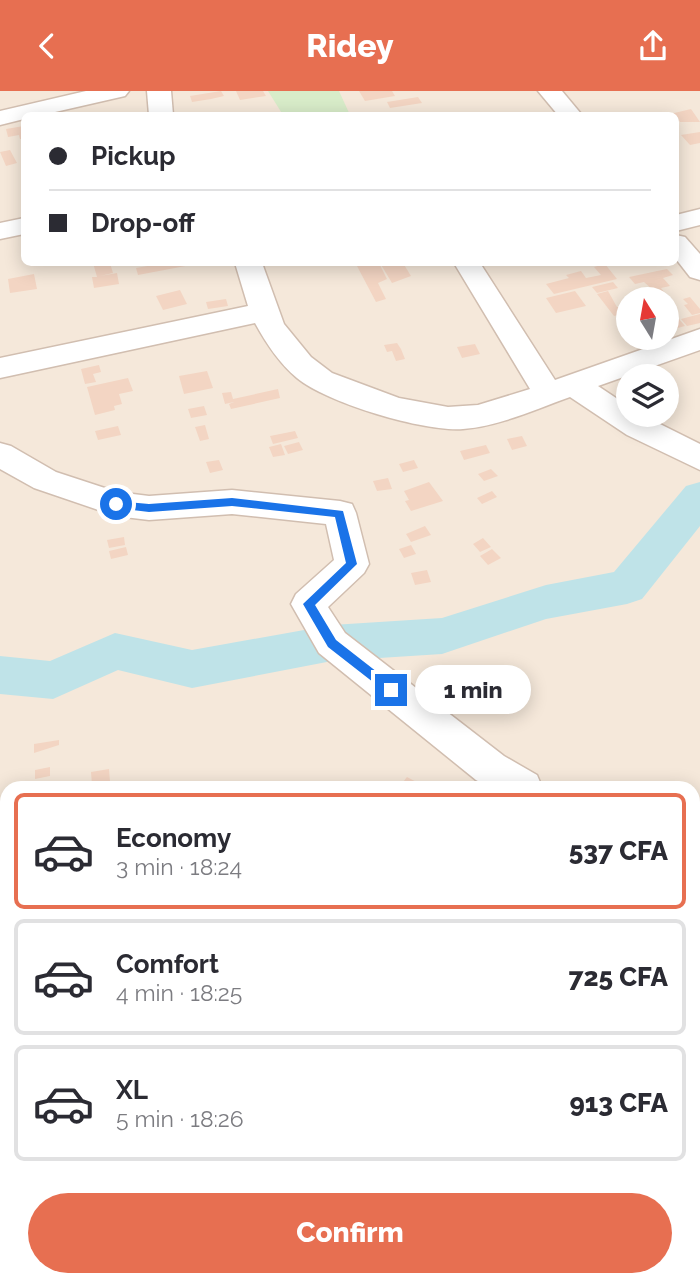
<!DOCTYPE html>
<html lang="en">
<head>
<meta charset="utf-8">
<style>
  body { margin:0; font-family:Raleway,sans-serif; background:#f7f7f7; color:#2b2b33; height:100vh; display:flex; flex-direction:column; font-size:26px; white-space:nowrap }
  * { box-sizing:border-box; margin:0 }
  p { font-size:23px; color:#7c7c81 }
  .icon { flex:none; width:38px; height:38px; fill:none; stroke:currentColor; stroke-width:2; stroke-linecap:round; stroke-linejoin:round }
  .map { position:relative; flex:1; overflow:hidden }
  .side { position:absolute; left:0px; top:690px; width:700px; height:506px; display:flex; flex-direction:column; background:#fff; border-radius:21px 21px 0 0; box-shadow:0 4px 18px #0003 }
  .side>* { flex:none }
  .banner { position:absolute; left:21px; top:21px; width:658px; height:154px; border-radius:10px; box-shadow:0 4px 18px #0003; display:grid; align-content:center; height:154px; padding:0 28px; background:#fff }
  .needle { width:46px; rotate:349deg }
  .fabs { position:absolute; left:616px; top:196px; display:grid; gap:14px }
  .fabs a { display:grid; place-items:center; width:63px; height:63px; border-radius:50%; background:#fff; box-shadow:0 4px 18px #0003; font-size:35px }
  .end { position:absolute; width:32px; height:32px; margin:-16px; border:9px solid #1a73e8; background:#fff; box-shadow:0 0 0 4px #fff }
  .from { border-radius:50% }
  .bubble { position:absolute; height:49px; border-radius:24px; background:#fff; box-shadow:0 4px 18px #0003; font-size:23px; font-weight:800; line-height:49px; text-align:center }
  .banner b { display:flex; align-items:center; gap:24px; height:66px; font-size:26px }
  .banner b+b { border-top:2px solid #e1e1e2 }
  .banner i { width:18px; height:18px; background:#2b2b33 }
  ul { padding:12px 0 0; list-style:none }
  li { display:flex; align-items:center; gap:21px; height:116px; margin:0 14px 10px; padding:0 14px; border:4px solid #e1e1e2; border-radius:10px }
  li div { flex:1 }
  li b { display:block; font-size:26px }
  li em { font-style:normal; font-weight:800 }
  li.current { border-color:#e76f51 }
  li>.icon { width:63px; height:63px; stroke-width:1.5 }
  .action { display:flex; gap:14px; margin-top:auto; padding:14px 28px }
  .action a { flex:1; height:80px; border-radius:42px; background:#e76f51; color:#fff; font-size:28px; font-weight:800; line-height:80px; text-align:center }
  header { display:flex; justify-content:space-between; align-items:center; height:91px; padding:0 28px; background:#e76f51; color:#fff; font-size:32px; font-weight:800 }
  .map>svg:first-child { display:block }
  .residential { fill:#f5e8da; fill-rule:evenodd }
  .green { fill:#d8ecc9 }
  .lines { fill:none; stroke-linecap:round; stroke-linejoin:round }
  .river { fill:#bfe3e8; fill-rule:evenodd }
  .building { fill:#f3d5c3 }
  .minor-casing { stroke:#d1beb0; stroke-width:3 }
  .minor { fill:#fff; fill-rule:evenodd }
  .route { fill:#1a73e8 }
</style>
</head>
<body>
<header><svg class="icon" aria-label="back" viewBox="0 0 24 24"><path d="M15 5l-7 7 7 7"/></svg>Ridey<svg class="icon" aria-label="share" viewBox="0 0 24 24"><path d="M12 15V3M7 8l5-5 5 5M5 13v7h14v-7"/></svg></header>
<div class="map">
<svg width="700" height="1195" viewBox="0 0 700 1195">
  <rect width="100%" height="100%" fill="#fdf6ec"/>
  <path class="residential" d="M0,0H700V1195H0ZM24,24H676V172H24ZM628,208H667V247H628ZM628,285H667V324H628ZM7,696H693V1188H7Z"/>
  <path class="green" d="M268,0H339L350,24H283Z"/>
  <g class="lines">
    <path class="river" d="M700,391V435L642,508L627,513L546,528L442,563L332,570L192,597L118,579L53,608L0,603V565L50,570L115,542L192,559L332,534L442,527L546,494L614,481L686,395Z"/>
  </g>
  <g class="building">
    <path d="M221,0L224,5L211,8L192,11L190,5Z"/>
    <path d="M236,0H263L266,5L240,9Z"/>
    <path d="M359,0H392L395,5L365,10Z"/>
    <path d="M418,6L422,12L390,17L387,11Z"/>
    <path d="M691,18L700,31H680L676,24H666Z"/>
    <path d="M24,35V48H20L19,44L8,46L6,38Z"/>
    <path d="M700,41V52L690,54L681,44Z"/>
    <path d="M10,59L17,72L6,75L0,61Z"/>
    <path d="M93,172H110L113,182L100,185L117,182L119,193L94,197L92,186H97Z"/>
    <path d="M152,172H196V173L138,184L136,177L153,174Z"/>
    <path d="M369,172H379L387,188L378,192L386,208L376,211L357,175Z"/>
    <path d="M380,172H403L411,185L392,192Z"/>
    <path d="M605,173L617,188L554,203L546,193L569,187L566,184L581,180L586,187L601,184L594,176Z"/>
    <path d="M667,178L673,184L663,187L670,195L661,197L668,206L662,207L644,191L635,193L629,186Z"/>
    <path d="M34,183L37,198L10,202L8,188Z"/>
    <path d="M613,191L618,197L597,202L592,196Z"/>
    <path d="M180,199L187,213L163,219L156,205Z"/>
    <path d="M575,200L586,215L556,222L546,207Z"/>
    <path d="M608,200L617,216H621L626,222L614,225L597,203Z"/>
    <path d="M690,206L700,218V222L692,224L684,214L688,213L683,208Z"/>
    <path d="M226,208L228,215L208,218L206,211Z"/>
    <path d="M700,223V232L687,235L681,228Z"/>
    <path d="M679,228L685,235L667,240V231Z"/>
    <path d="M397,252L401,258L405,268L396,270L392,260L387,261L384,254Z"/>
    <path d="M475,253L480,263L462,267L457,256Z"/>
    <path d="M99,274L101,281L93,283L96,291L85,293L81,278Z"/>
    <path d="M207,280L213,297L184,303L179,285Z"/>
    <path d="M128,287L133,300L119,303L122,313L114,315L115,319L95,324L87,296Z"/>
    <path d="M278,298L280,307L231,318L229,313L234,311L225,313L222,302L231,301L233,308Z"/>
    <path d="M204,315L207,324L191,327L188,318Z"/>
    <path d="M205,334L209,348L200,350L195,336Z"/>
    <path d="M118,335L121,344L98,349L95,340Z"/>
    <path d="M295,340L298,347L273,353L270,345Z"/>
    <path d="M522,345L527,355L512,359L507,348Z"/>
    <path d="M299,351L303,359L288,363L284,355Z"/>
    <path d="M281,353L285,364L273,366L269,356Z"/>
    <path d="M486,354L490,362L464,369L460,360Z"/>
    <path d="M219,369L223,379L210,382L206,371Z"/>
    <path d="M414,369L418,377L403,381L399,373Z"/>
    <path d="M491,378L498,385L484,390L478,383Z"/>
    <path d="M388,387L392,398L377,400L373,390Z"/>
    <path d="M429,391L443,410L411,420L405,410L409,409L404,400Z"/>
    <path d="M492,400L497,406L482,413L477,407Z"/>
    <path d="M425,435L431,444L411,451L406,443Z"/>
    <path d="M124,446L125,454L109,457L107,449Z"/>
    <path d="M483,447L491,456L480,461L473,453Z"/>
    <path d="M411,454L416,463L404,467L399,458Z"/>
    <path d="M126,456L128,464L111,468L109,460Z"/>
    <path d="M492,458L501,467L488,474L480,465Z"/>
    <path d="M427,479L431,491L415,494L411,482Z"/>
    <path d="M59,649V654L34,662V653Z"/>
    <path d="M50,676V685L35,688V679Z"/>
    <path d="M109,678L110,691L92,694L91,681Z"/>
    <path d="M407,686L422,694L420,696H399Z"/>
    <path d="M696,928L700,934V960L693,949V929Z"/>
    <path d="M7,1041V1060L0,1063V1044Z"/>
    <path d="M7,1161V1180L0,1183V1164Z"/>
    <path d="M314,1188H333L334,1195H316Z"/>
    <path d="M527,1188L529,1195H498V1194Z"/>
    <path d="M639,1188H657L660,1195H642Z"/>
  </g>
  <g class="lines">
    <g class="minor-casing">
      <g id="minor">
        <path d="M86,0H129L125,5L42,24H24V28L0,34V20Z"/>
        <path d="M147,0H171L173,24H149Z"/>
        <path d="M538,0H562L582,24H558Z"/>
        <path d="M700,118V134L676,140V124Z"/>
        <path d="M24,127V143L0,148V132Z"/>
        <path d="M676,144L685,146L700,163V189L690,186L676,168Z"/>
        <path d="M235,172H262L284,233L311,266L332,282L399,307L448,316L478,314L530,298L454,172H480L555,289L700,238V259L598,295L628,315V324H642L700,353V379L627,344L570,306C536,318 500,335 463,338C424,341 327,312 297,287C279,272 266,252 255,232L0,287V267L248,215Z"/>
        <path d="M0,352L11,355L56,381L117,401L149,405L232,399L340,410L352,413L356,422L369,473L364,482L328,516L345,542L504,665L537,684L542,696H489L476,689L319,562L291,513L296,503L334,469L326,433L232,423L149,429L116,425L34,397L0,378Z"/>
        <path d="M693,772L700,773V813L693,810Z"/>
        <path d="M7,927V971L0,973V929Z"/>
        <path d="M700,955V1003L693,1006V958Z"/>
        <rect x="693" y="1061" width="7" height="48"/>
        <path d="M693,1151L700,1154V1195H676L673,1188H693Z"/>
        <path d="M69,1188H133L130,1195H66Z"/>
      </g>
    </g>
    <use href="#minor" class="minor"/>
  </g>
  <path class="route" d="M232,407L343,420L357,473L315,514L336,549L395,595V602H387L328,556L303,513L346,472L335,426L232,415L149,421L116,417L111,413L116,410L149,413Z"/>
</svg>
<div class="fabs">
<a><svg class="needle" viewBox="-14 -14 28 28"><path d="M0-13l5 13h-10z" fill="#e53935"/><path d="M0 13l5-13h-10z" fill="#7c7c81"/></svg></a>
<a><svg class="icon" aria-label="layers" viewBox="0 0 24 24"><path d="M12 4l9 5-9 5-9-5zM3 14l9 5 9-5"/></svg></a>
</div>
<i class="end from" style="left:116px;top:413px"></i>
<i class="end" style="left:391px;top:599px"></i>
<div class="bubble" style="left:415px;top:574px;width:116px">1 min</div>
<div class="banner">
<b><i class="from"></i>Pickup</b>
<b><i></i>Drop-off</b>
</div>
<section class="side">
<ul>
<li class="current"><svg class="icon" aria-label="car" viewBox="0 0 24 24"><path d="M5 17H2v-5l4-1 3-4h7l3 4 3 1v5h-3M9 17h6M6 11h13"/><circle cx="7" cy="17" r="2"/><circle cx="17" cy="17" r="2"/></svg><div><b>Economy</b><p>3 min · 18:24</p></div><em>537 CFA</em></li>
<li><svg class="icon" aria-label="car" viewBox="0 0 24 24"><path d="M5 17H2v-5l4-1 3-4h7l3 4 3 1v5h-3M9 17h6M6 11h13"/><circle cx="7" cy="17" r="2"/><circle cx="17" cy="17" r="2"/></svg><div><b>Comfort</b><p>4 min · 18:25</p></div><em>725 CFA</em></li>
<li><svg class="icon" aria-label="car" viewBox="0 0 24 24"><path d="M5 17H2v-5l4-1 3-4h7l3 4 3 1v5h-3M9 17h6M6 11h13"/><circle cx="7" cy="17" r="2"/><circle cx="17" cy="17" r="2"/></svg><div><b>XL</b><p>5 min · 18:26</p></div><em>913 CFA</em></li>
</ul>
<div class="action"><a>Confirm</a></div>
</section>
</div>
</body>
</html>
